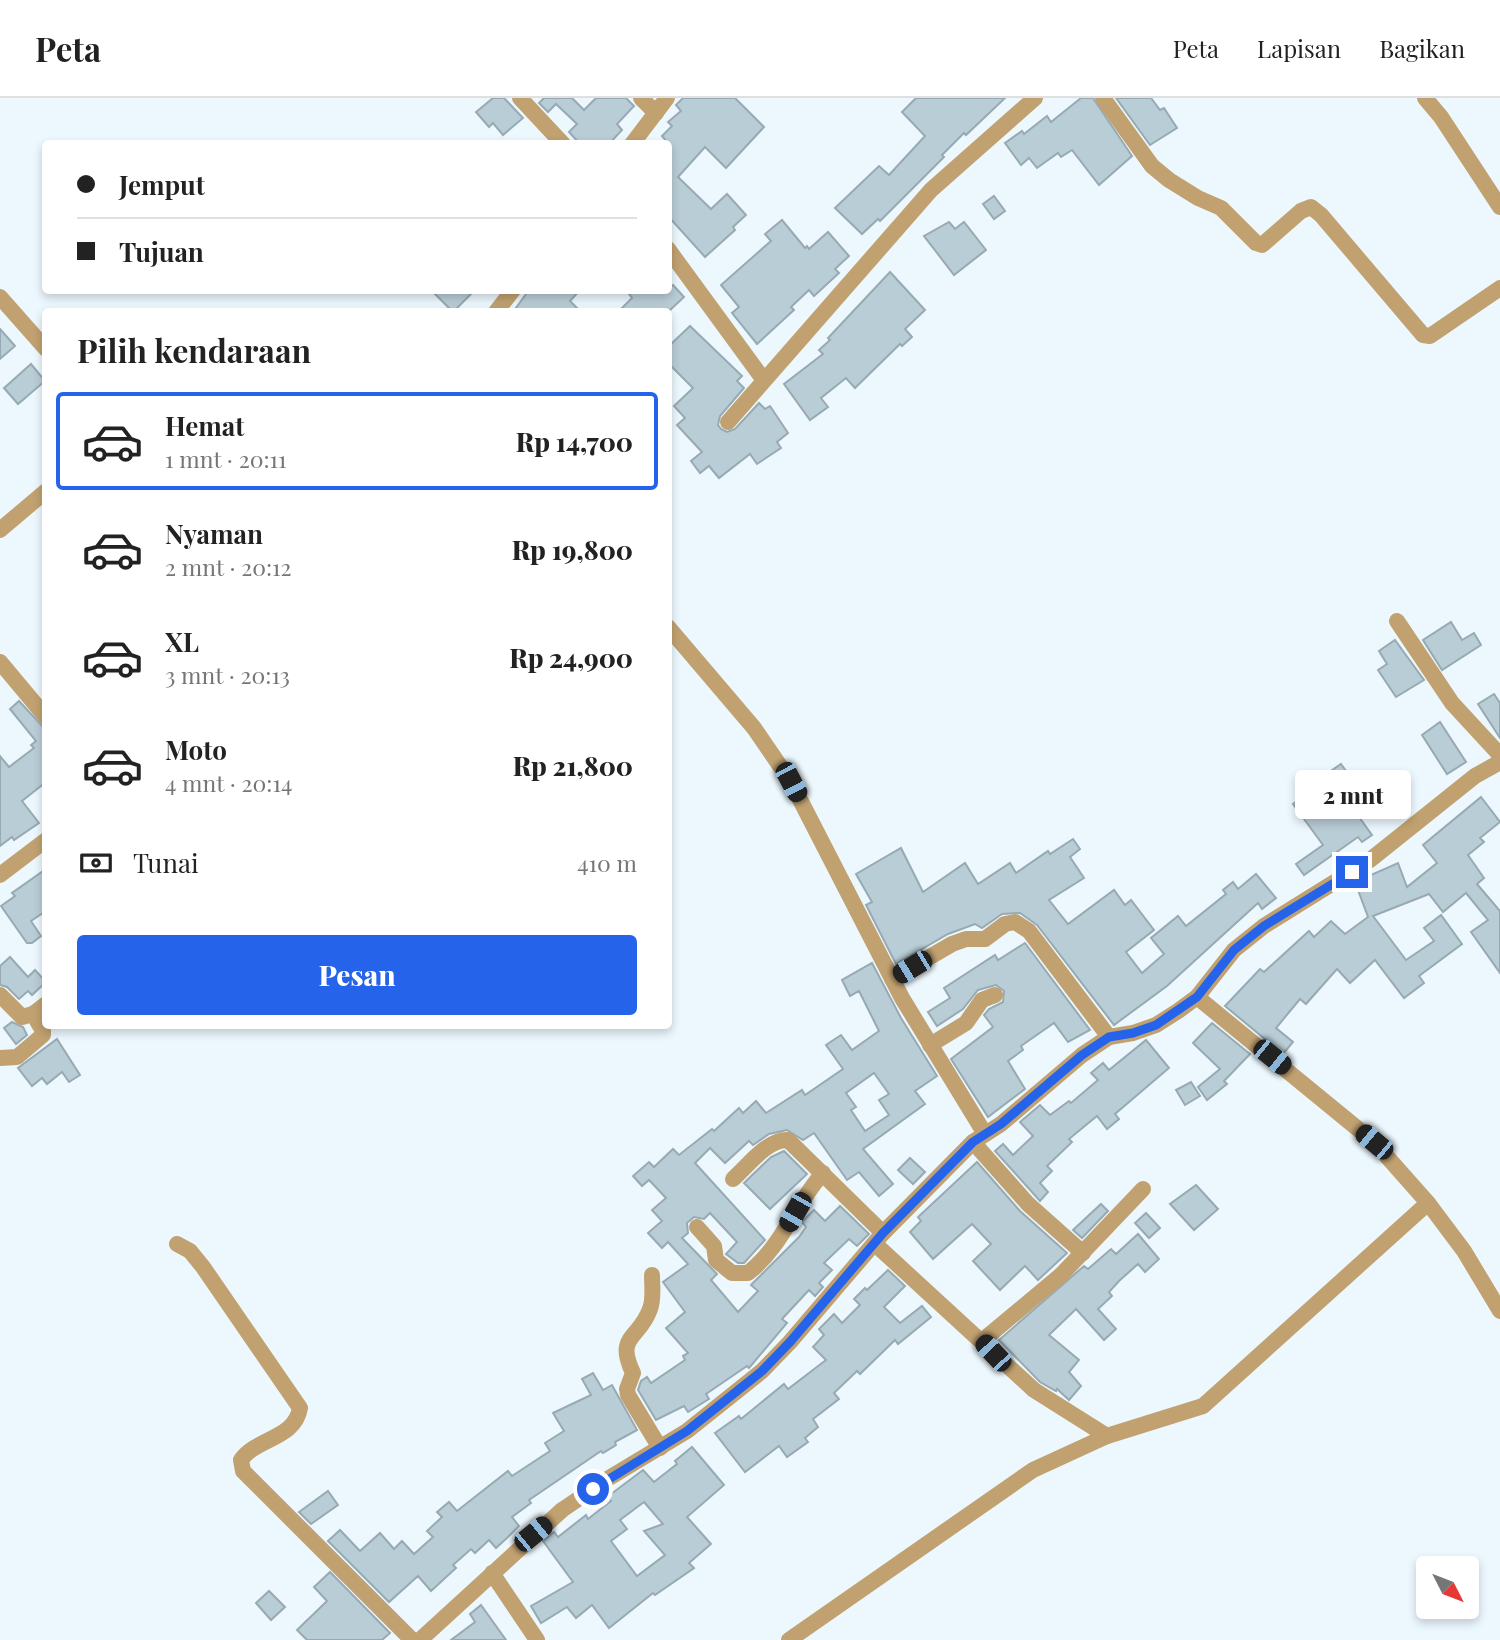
<!DOCTYPE html>
<html lang="id">
<head>
<meta charset="utf-8">
<style>
  body { margin:0; font-family:"Playfair Display",serif; background:#f2f2f2; color:#222; height:100vh; display:flex; flex-direction:column; font-size:26px; white-space:nowrap }
  * { box-sizing:border-box; margin:0 }
  p { font-size:23px; color:#767676 }
  .icon { flex:none; width:38px; height:38px; fill:none; stroke:currentColor; stroke-width:2; stroke-linecap:round; stroke-linejoin:round }
  .map { position:relative; flex:1; overflow:hidden }
  .details { position:absolute; left:42px; top:210px; width:630px; height:721px; display:flex; flex-direction:column; background:#fff; border-radius:7px; box-shadow:0 4px 10px #0003 }
  .details>* { flex:none }
  .hud { position:absolute; left:42px; top:42px; width:630px; height:154px; border-radius:7px; box-shadow:0 4px 10px #0003; display:grid; align-content:center; height:154px; padding:0 35px; background:#fff }
  .needle { width:46px; rotate:132deg }
  .controls { position:absolute; left:1416px; top:1458px; display:grid; gap:14px }
  .controls a { display:grid; place-items:center; width:63px; height:63px; border-radius:7px; background:#fff; box-shadow:0 4px 10px #0003; font-size:35px }
  .end { position:absolute; width:32px; height:32px; margin:-16px; border:9px solid #2563eb; background:#fff; box-shadow:0 0 0 4px #fff }
  .from { border-radius:50% }
  .bubble { position:absolute; height:49px; border-radius:7px; background:#fff; box-shadow:0 4px 10px #0003; font-size:23px; font-weight:800; line-height:49px; text-align:center }
  .car { position:absolute; width:21px; height:42px; margin:-21px -10px; border-radius:9px; box-shadow:0 0 5px 2px #0007; background:linear-gradient(#222 24%,#8ab4d8 0 40%,#222 0 76%,#8ab4d8 0 86%,#222 0) }
  .hud b { display:flex; align-items:center; gap:24px; height:66px; font-size:26px }
  .hud b+b { border-top:2px solid #e0e0e0 }
  .hud i { width:18px; height:18px; background:#222 }
  ul { padding:0; list-style:none }
  li { display:flex; align-items:center; gap:21px; height:98px; margin:0 14px 10px; padding:0 21px; border:4px solid transparent; border-radius:7px }
  li div { flex:1 }
  li b { display:block; font-size:26px }
  li em { font-style:normal; font-weight:800 }
  li.on { border-color:#2563eb }
  li>.icon { width:63px; height:63px; stroke-width:1.5 }
  h2 { padding:0 35px; font-size:32px; line-height:84px }
  .pay { display:flex; align-items:center; gap:18px; height:77px; padding:0 35px; font-size:26px }
  .pay p { margin-inline-start:auto }
  .button { display:flex; gap:14px; margin-top:auto; padding:14px 35px }
  .button a { flex:1; height:80px; border-radius:7px; background:#2563eb; color:#fff; font-size:28px; font-weight:800; line-height:80px; text-align:center }
  header { display:flex; align-items:center; gap:42px; box-sizing:border-box; height:98px; padding:0 35px; background:#fff; border-bottom:2px solid #e0e0e0 }
  header strong { font-size:33px }
  nav { display:flex; gap:38px; margin-inline-start:auto; font-size:24px }
  .map>svg:first-child { display:block }
  .building { fill:#b9cdd6; stroke:#97aab3; stroke-width:2; fill-rule:evenodd }
  .lines { fill:none; stroke-linecap:round; stroke-linejoin:round }
  .minor { stroke:#c1a170; stroke-width:16 }
  .route { stroke:#2563eb; stroke-width:9 }
</style>
</head>
<body>
<header>
<strong>Peta</strong>
<nav><a>Peta</a><a>Lapisan</a><a>Bagikan</a></nav>
</header>
<div class="map">
<svg width="1500" height="1542" viewBox="0 0 1500 1542">
  <rect width="100%" height="100%" fill="#ecf8fe"/>
  <g class="building">
    <path d="M493,0H504L523,20L503,37L493,25L489,29L476,14Z"/>
    <path d="M544,0H572L584,12L596,0H626L634,8L617,26L622,32L609,46H580L569,34L577,26L556,6L548,14L539,5Z"/>
    <path d="M683,0H735L764,29L726,70L705,49L678,79L711,111L727,96L746,117L733,129L735,132L705,159L668,118V45L662,38L672,28L668,24L681,13L676,7Z"/>
    <path d="M916,0H1005L966,37L964,35L942,57L944,59L880,123L878,121L862,136L835,110L879,68L889,77L925,38L902,14Z"/>
    <path d="M1081,0H1093L1132,58L1099,87L1072,52L1061,59L1058,55L1037,70L1029,60L1021,67L1005,45L1022,33L1024,36L1047,18L1051,24Z"/>
    <path d="M1116,0H1151L1160,12L1164,10L1177,30L1150,47Z"/>
    <path d="M994,98L1005,113L994,121L983,106Z"/>
    <path d="M782,122L805,150L807,148L809,151L828,134L849,158L835,171L839,175L814,198L809,192L791,209L794,212L757,246L732,215L739,209L721,187L771,143L765,136Z"/>
    <path d="M949,124L955,131L964,124L986,152L954,177L924,138Z"/>
    <path d="M890,174L925,212L905,231L912,239L902,248L900,246L855,290L846,280L821,300L828,309L810,322L784,286L823,256L819,252L830,242L828,240Z"/>
    <path d="M673,187L684,199L668,214H618L632,200L626,192H668Z"/>
    <path d="M431,192H475L453,214Z"/>
    <path d="M529,192H580L570,203L581,214H513Z"/>
    <path d="M690,228L742,278L737,283L744,290L720,318L718,327L721,331L727,334L735,331L759,305L765,311L770,308L788,335L777,344L781,350L757,366L750,356L719,380L709,368L700,375L691,363L702,354L677,327L685,320L674,308L693,290L668,265V249Z"/>
    <path d="M0,231L15,248L0,261Z"/>
    <path d="M31,266L45,283L18,306L4,290Z"/>
    <path d="M1451,524L1462,542L1474,535L1481,547L1442,572L1423,542Z"/>
    <path d="M1395,542L1424,582L1396,599L1378,572L1387,566L1379,553Z"/>
    <path d="M1494,596L1500,605V640L1478,606Z"/>
    <path d="M19,603L46,632V684L22,703L39,725L14,742L12,739L0,748V658L9,669L34,650L31,647L36,643L10,611Z"/>
    <path d="M1440,624L1466,664L1447,676L1422,637Z"/>
    <path d="M1341,666L1349,677L1336,687L1372,737L1362,744L1358,739L1304,777L1296,766L1323,747L1293,706L1320,686L1318,682Z"/>
    <path d="M1385,676L1408,710L1396,719L1373,684Z"/>
    <path d="M1481,699L1500,724L1480,740L1484,744L1468,757L1484,780L1477,786L1500,813V875L1471,834L1488,822L1466,795L1443,814L1429,796L1373,818L1406,862L1434,843L1424,830L1441,817L1462,846L1419,878L1424,885L1404,900L1375,862L1350,885L1337,871L1306,906L1300,901L1276,930L1293,944L1283,956L1225,908L1260,871L1264,874L1309,833L1314,839L1331,823L1345,836L1368,819L1355,784L1398,765L1407,789L1437,765L1423,747Z"/>
    <path d="M1073,741L1080,751L1070,759L1084,780L1049,802L1068,826L1114,792L1125,807L1131,802L1154,832L1126,854L1142,875L1164,856L1151,840L1178,818L1186,828L1226,796L1223,792L1233,784L1238,791L1256,776L1276,800L1262,811L1258,805L1167,888L1114,927L1037,827L1020,815L1002,816L982,830L975,826L948,836L896,866L866,807L872,804L856,776L901,750L923,794L965,765L978,786L1010,765L1016,775L1048,753L1050,756Z"/>
    <path d="M46,771V813L31,823L41,838L32,845H27L1,808L15,798L12,795Z"/>
    <path d="M1025,845L1090,932L1068,944L1054,925L1021,948L1023,952L1008,963L1025,991L988,1019L951,961L993,929L984,917L989,911L1003,904L1004,893L996,887L978,892L963,911L937,928L928,914L950,900L944,890L995,857L998,862Z"/>
    <path d="M10,859L28,879L35,872L46,884L32,897L28,893L19,901L7,889L0,887V868Z"/>
    <path d="M872,865L901,920L937,978L915,993L925,1006L863,1051L893,1086L879,1098L859,1074L847,1082L814,1035L803,1042L787,1032L769,1036L753,1047L749,1043L725,1065L710,1050L695,1065L765,1142L744,1165H738L726,1156L737,1144L710,1115L704,1121L694,1119L687,1125L688,1135L682,1140L717,1176L711,1182L738,1214L758,1193L751,1187L799,1139L806,1129L802,1124L814,1112L825,1123L840,1108L869,1136L857,1148L849,1141L824,1165L832,1172L819,1185L823,1189L815,1198L809,1192L782,1221L787,1225L749,1270L747,1268L706,1296L709,1301L688,1314L684,1308L656,1322L638,1292L641,1283L647,1279L651,1285L685,1262L683,1258L688,1255L666,1230L685,1214L663,1184L688,1166L668,1144L662,1150L648,1135L662,1123L652,1112L666,1100L649,1082L642,1088L633,1078L649,1064L654,1069L673,1051L679,1057L712,1031L714,1033L739,1010L743,1015L756,1003L766,1015L802,992L805,997L843,971L826,947L841,937L852,952L879,933L859,893L850,898L842,882ZM874,975L889,996L879,1002L889,1017L865,1033L851,1012L856,1009L846,995Z"/>
    <path d="M12,924L23,929L27,937L16,946L4,930Z"/>
    <path d="M1212,925L1250,956L1224,983L1227,986L1207,1002L1198,989L1220,971L1193,945Z"/>
    <path d="M57,941L80,977L69,984L62,974L47,986L42,980L32,988L18,970Z"/>
    <path d="M1146,942L1169,970L1115,1016L1119,1021L1107,1031L1097,1018L1069,1041L1072,1044L1047,1068L1052,1073L1040,1085L1048,1094L1040,1103L995,1053L1003,1046L1013,1057L1033,1038L1020,1024L1040,1007L1050,1017L1069,1003L1071,1005L1098,982L1091,975L1103,965L1109,972Z"/>
    <path d="M1191,984L1200,998L1185,1007L1176,992Z"/>
    <path d="M784,1053L807,1076L770,1111L744,1085L771,1059Z"/>
    <path d="M910,1060L925,1074L913,1086L898,1072Z"/>
    <path d="M977,1064L1020,1113L1067,1155L1038,1182L1025,1168L1000,1192L973,1163L991,1146L972,1126L933,1161L910,1134L921,1123L918,1119Z"/>
    <path d="M1196,1087L1218,1111L1194,1132L1170,1106Z"/>
    <path d="M1101,1106L1108,1113L1082,1140L1073,1132Z"/>
    <path d="M1146,1115L1160,1130L1149,1140L1135,1125Z"/>
    <path d="M1138,1136L1159,1161L1145,1174L1138,1166L1119,1183L1109,1194L1112,1198L1098,1211L1116,1231L1104,1242L1076,1211L1049,1237L1079,1262L1069,1274L1081,1288L1069,1302L1057,1291L1056,1293L1040,1284L999,1242L1084,1168L1088,1171L1111,1151L1116,1156Z"/>
    <path d="M888,1172L905,1188L884,1209L900,1225L922,1208L931,1219L898,1246L895,1242L860,1276L857,1273L834,1295L839,1301L813,1321L818,1329L805,1340L808,1344L787,1359L779,1348L745,1374L715,1335L739,1318L741,1321L784,1286L788,1291L826,1262L813,1249L824,1237L819,1231L834,1216L842,1225L860,1207L854,1201L865,1190L867,1192Z"/>
    <path d="M593,1275L603,1292L612,1287L637,1332L615,1344L616,1347L603,1355L601,1353L529,1402L531,1405L512,1419L519,1428L508,1439L496,1450L489,1442L475,1455L471,1451L453,1467L456,1470L431,1493L418,1478L389,1504L328,1443L340,1432L360,1453L380,1435L394,1451L402,1443L414,1456L433,1439L427,1433L442,1419L437,1414L449,1404L457,1413L508,1373L512,1378L550,1353L545,1345L564,1333L553,1315L591,1297L582,1281Z"/>
    <path d="M692,1349L724,1387L687,1419L711,1446L689,1465L694,1470L655,1497L653,1495L609,1530L592,1507L576,1520L567,1509L541,1525L531,1508L573,1484L543,1443L554,1434L558,1439L586,1417L588,1421L611,1403L607,1399L643,1372L654,1384L677,1366L675,1363ZM644,1404L663,1426L644,1433L665,1457L637,1478L611,1443L627,1431L620,1422Z"/>
    <path d="M328,1393L338,1407L311,1426L299,1414Z"/>
    <path d="M330,1474L390,1535L382,1542H307L297,1532L327,1503L314,1489Z"/>
    <path d="M269,1493L285,1509L271,1522L256,1505Z"/>
    <path d="M481,1507L506,1542H451L475,1524L470,1516Z"/>
  </g>
  <g class="lines">
    <g class="minor">
      <path d="M520,0L563,46"/>
      <path d="M641,0L656,15"/>
      <path d="M1103,0L1152,68L1169,82L1198,100L1221,110L1256,145L1262,147L1301,113L1311,109L1321,117L1423,237L1430,238L1500,190"/>
      <path d="M1425,0L1441,19L1500,109"/>
      <path d="M632,46L667,0"/>
      <path d="M668,151L763,281"/>
      <path d="M0,199L46,251"/>
      <path d="M496,214L513,192"/>
      <path d="M728,324L931,92L1035,0"/>
      <path d="M0,432L46,393"/>
      <path d="M1397,523L1452,605L1500,657"/>
      <path d="M668,529L754,630L791,684L902,900L985,1036"/>
      <path d="M0,564L46,619"/>
      <path d="M0,777L46,742"/>
      <path d="M892,881L952,846L966,841H985L1005,826L1015,824L1029,833L1109,939"/>
      <path d="M0,897L22,919L33,916L46,906"/>
      <path d="M1197,899L1374,1044L1428,1105L1464,1153L1500,1213"/>
      <path d="M930,947L966,925L982,902L995,897"/>
      <path d="M0,960L17,959L43,937V933L33,916"/>
      <path d="M973,1044L1028,1106L1083,1155"/>
      <path d="M733,1081C748,1068 767,1041 788,1042L883,1135"/>
      <path d="M697,1129L714,1148L716,1162L732,1175H748C782,1149 795,1106 823,1075"/>
      <path d="M177,1146L190,1153L203,1169L300,1310C295,1341 256,1340 241,1362L243,1373L412,1542"/>
      <path d="M875,1146L1034,1292L1107,1338"/>
      <path d="M652,1177C652,1188 654,1201 650,1211C639,1242 615,1237 633,1275L627,1291L628,1297L660,1350"/>
      <path d="M982,1243L1061,1177L1143,1091"/>
      <path d="M492,1475L537,1542"/>
      <path d="M420,1542L562,1412L609,1380L687,1333L762,1273L790,1244L883,1135L973,1044L1001,1026L1082,957L1109,939L1133,935L1156,927L1178,913L1197,899L1234,852L1264,828L1370,762L1475,678L1500,664"/>
      <path d="M789,1542L1033,1372L1107,1338L1203,1308L1428,1105"/>
    </g>
  </g>
  <g class="lines">
    <path class="route" d="M593,1391L687,1333L762,1273L790,1244L883,1135L973,1044L1001,1026L1082,957L1109,939L1133,935L1156,927L1178,912L1197,899L1234,852L1264,828L1352,774"/>
  </g>
</svg>
<div class="controls">
<a><svg class="needle" viewBox="-14 -14 28 28"><path d="M0-13l5 13h-10z" fill="#e53935"/><path d="M0 13l5-13h-10z" fill="#767676"/></svg></a>
</div>
<i class="end from" style="left:593px;top:1391px"></i>
<i class="end" style="left:1352px;top:774px"></i>
<div class="bubble" style="left:1295px;top:672px;width:116px">2 mnt</div>
<i class="car" style="left:791px;top:684px;rotate:152deg"></i>
<i class="car" style="left:912px;top:869px;rotate:239deg"></i>
<i class="car" style="left:1272px;top:959px;rotate:129deg"></i>
<i class="car" style="left:1374px;top:1044px;rotate:310deg"></i>
<i class="car" style="left:795px;top:1114px;rotate:210deg"></i>
<i class="car" style="left:993px;top:1255px;rotate:317deg"></i>
<i class="car" style="left:533px;top:1436px;rotate:51deg"></i>
<div class="hud">
<b><i class="from"></i>Jemput</b>
<b><i></i>Tujuan</b>
</div>
<section class="details">
<h2>Pilih kendaraan</h2>
<ul>
<li class="on"><svg class="icon" aria-label="car" viewBox="0 0 24 24"><path d="M5 17H2v-5l4-1 3-4h7l3 4 3 1v5h-3M9 17h6M6 11h13"/><circle cx="7" cy="17" r="2"/><circle cx="17" cy="17" r="2"/></svg><div><b>Hemat</b><p>1 mnt · 20:11</p></div><em>Rp 14,700</em></li>
<li><svg class="icon" aria-label="car" viewBox="0 0 24 24"><path d="M5 17H2v-5l4-1 3-4h7l3 4 3 1v5h-3M9 17h6M6 11h13"/><circle cx="7" cy="17" r="2"/><circle cx="17" cy="17" r="2"/></svg><div><b>Nyaman</b><p>2 mnt · 20:12</p></div><em>Rp 19,800</em></li>
<li><svg class="icon" aria-label="car" viewBox="0 0 24 24"><path d="M5 17H2v-5l4-1 3-4h7l3 4 3 1v5h-3M9 17h6M6 11h13"/><circle cx="7" cy="17" r="2"/><circle cx="17" cy="17" r="2"/></svg><div><b>XL</b><p>3 mnt · 20:13</p></div><em>Rp 24,900</em></li>
<li><svg class="icon" aria-label="car" viewBox="0 0 24 24"><path d="M5 17H2v-5l4-1 3-4h7l3 4 3 1v5h-3M9 17h6M6 11h13"/><circle cx="7" cy="17" r="2"/><circle cx="17" cy="17" r="2"/></svg><div><b>Moto</b><p>4 mnt · 20:14</p></div><em>Rp 21,800</em></li>
</ul>
<div class="pay"><svg class="icon" aria-label="cash" viewBox="0 0 24 24"><path d="M3 7h18v10H3z"/><circle cx="12" cy="12" r="2"/></svg>Tunai<p>410 m</p></div>
<div class="button"><a>Pesan</a></div>
</section>
</div>
</body>
</html>
